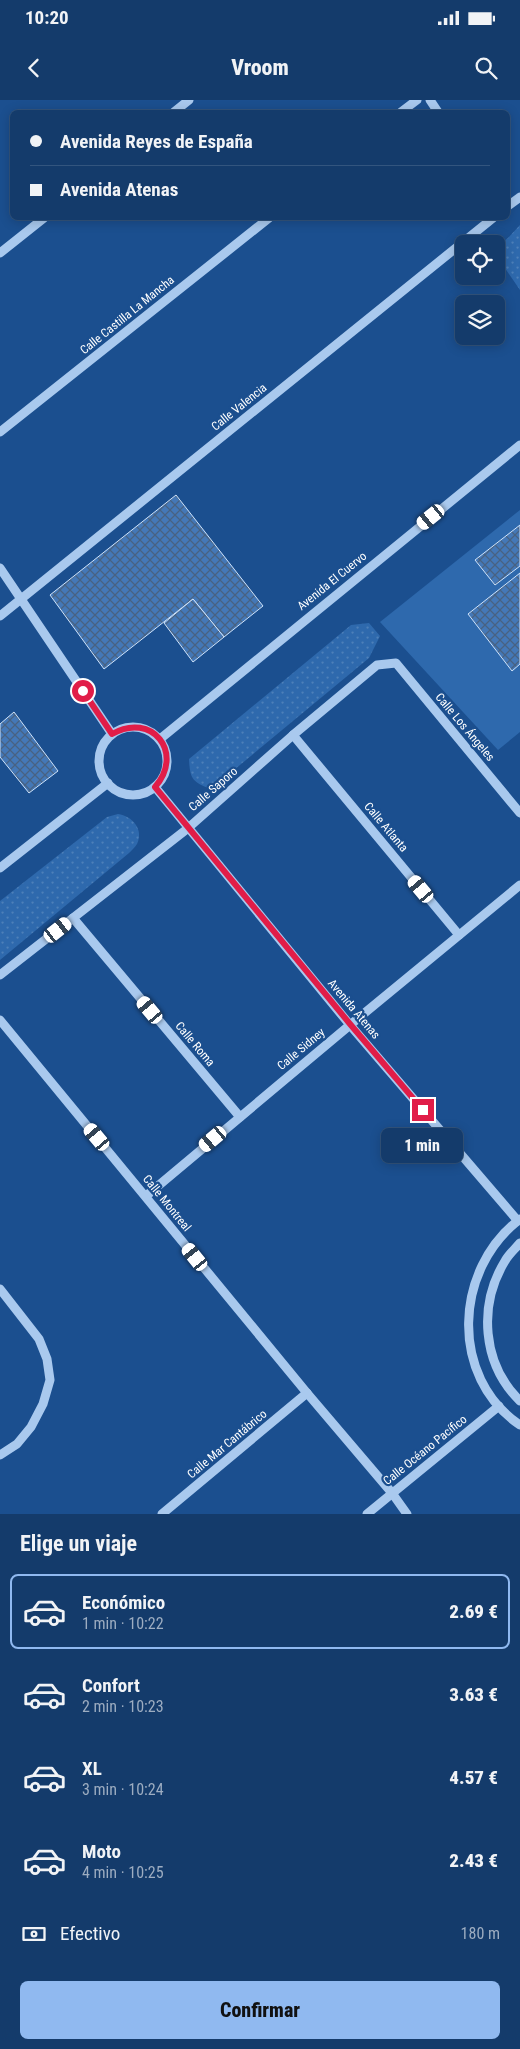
<!DOCTYPE html>
<html lang="es">
<head>
<meta charset="utf-8">
<style>
  body { margin:0; font-family:"Roboto Condensed",sans-serif; background:#214673; color:#f1f3f6; height:100vh; display:flex; flex-direction:column; font-size:19px; white-space:nowrap }
  * { box-sizing:border-box; margin:0 }
  p { font-size:16px; color:#9dadc1 }
  .icon { flex:none; width:28px; height:28px; fill:none; stroke:currentColor; stroke-width:2; stroke-linecap:round; stroke-linejoin:round }
  .map { position:relative; height:1414px; overflow:hidden }
  .side { display:flex; flex-direction:column; background:#143b6b; flex:1 }
  .side>* { flex:none }
  .banner { position:absolute; left:10px; top:10px; width:500px; height:110px; border-radius:8px; box-shadow:0 2px 12px #0003,0 0 0 1px #33557e; display:grid; align-content:center; height:110px; padding:0 20px; background:#143b6b }
  .controls { position:absolute; left:455px; top:135px; display:grid; gap:10px }
  .controls a { display:grid; place-items:center; width:50px; height:50px; border-radius:8px; background:#143b6b; box-shadow:0 2px 12px #0003,0 0 0 1px #33557e; font-size:25px }
  .end { position:absolute; width:22px; height:22px; margin:-11px; border:6px solid #e11d48; background:#fff; box-shadow:0 0 0 2px #fff }
  .from { border-radius:50% }
  .bubble { position:absolute; height:35px; border-radius:8px; background:#143b6b; box-shadow:0 2px 12px #0003,0 0 0 1px #33557e; font-size:16px; font-weight:800; line-height:35px; text-align:center }
  .car { position:absolute; width:15px; height:30px; margin:-15px -8px; border-radius:6px; box-shadow:0 0 4px 1px #0007; background:linear-gradient(#fff 24%,#345 0 40%,#fff 0 76%,#345 0 86%,#fff 0) }
  .banner b { display:flex; align-items:center; gap:18px; height:48px; font-size:19px }
  .banner b+b { border-top:1px solid #33557e }
  .banner i { width:12px; height:12px; background:#f1f3f6 }
  ul { padding:0; list-style:none }
  li { display:flex; align-items:center; gap:15px; height:75px; margin:0 10px 8px; padding:0 10px; border:2px solid transparent; border-radius:8px }
  li div { flex:1 }
  li b { display:block; font-size:19px }
  li em { font-style:normal; font-weight:800 }
  li.active { border-color:#90b9f0 }
  li>.icon { width:45px; height:45px; stroke-width:1.5 }
  h2 { padding:0 20px; font-size:22px; line-height:60px }
  .pay { display:flex; align-items:center; gap:12px; height:55px; padding:0 20px; font-size:19px }
  .pay p { margin-inline-start:auto }
  .button { display:flex; gap:10px; margin-top:auto; padding:10px 20px }
  .button a { flex:1; height:58px; border-radius:8px; background:#90b9f0; color:#111; font-size:20px; font-weight:800; line-height:58px; text-align:center }
  .status { display:flex; justify-content:space-between; align-items:center; height:35px; padding:0 25px; background:#143b6b; direction:ltr }
  .status svg { height:14px; fill:currentColor }
  header { display:flex; justify-content:space-between; align-items:center; height:65px; padding:0 20px; background:#143b6b; font-size:22px; font-weight:800 }
  .map>svg:first-child { display:block }
  .grass { fill:#2e69ad }
  .park { fill:url(#park-dots) }
  .building { fill:url(#building-cross-hatch); stroke:#cfe3fa }
  .lines { fill:none; stroke-linecap:round; stroke-linejoin:round }
  .minor { stroke:#a9c9ee; stroke-width:9 }
  .route { stroke:#e11d48; stroke-width:6 }
  .labels { text-anchor:middle; dominant-baseline:central; stroke-width:4.5; stroke-linejoin:round; paint-order:stroke }
  .street-label { font-size:12px; fill:#fff; stroke:#1b4f8f }
</style>
</head>
<body>
<div class="status"><b>10:20</b><svg viewBox="0 0 49 12"><path d="M0 12V9h3v3zM5 12V6h3v6zM10 12V3h3v9zM15 12V0h3v12zM26 1h20v11H26zM47 4h2v5h-2z"/></svg></div>
<header><svg class="icon" aria-label="back" viewBox="0 0 24 24"><path d="M15 5l-7 7 7 7"/></svg>Vroom<svg class="icon" aria-label="search" viewBox="0 0 24 24"><circle cx="10" cy="10" r="6"/><path d="M15 15l6 6"/></svg></header>
<div class="map">
<svg width="520" height="1414" viewBox="0 0 520 1414">
  <defs>
    <pattern id="park-dots" width="8" height="8" patternUnits="userSpaceOnUse" patternTransform="scale(1.25)"><rect width="8" height="8" fill="#2e69ad"/><path d="M2 2h.1M6 6h.1" fill="none" stroke="#4d80b9" stroke-width="1.8" stroke-linecap="round"/></pattern>
    <pattern id="building-cross-hatch" width="8" height="8" patternUnits="userSpaceOnUse" patternTransform="scale(1.25)"><rect width="8" height="8" fill="#4478b7"/><path d="M0 0l8 8M0 8l8-8" fill="none" stroke="#486282"/></pattern>
  </defs>
  <rect width="100%" height="100%" fill="#1b4f8f"/>
  <path class="grass" d="M520,410V632L498,650L380,522Z"/>
  <g class="park">
    <path d="M520,125V190L496,155V147L508,138Z"/>
    <path d="M369,523L380,536L369,558L211,689C192,682 190,679 189,659L351,525Z"/>
    <path d="M118,714C132,716 144,729 137,744C135,747 131,751 129,753L0,860V801L107,717Z"/>
  </g>
  <g class="building">
    <path d="M176,395L263,506L224,537L193,499L104,569L50,495Z"/>
    <path d="M520,425V466L495,485L475,460Z"/>
    <path d="M520,473V564L512,571L468,514Z"/>
    <path d="M193,499L224,537L193,562L164,523Z"/>
    <path d="M14,612L58,671L29,693L0,657V624Z"/>
  </g>
  <g class="lines">
    <g class="minor">
      <path d="M430,0L438,12"/>
      <path d="M174,12L189,0"/>
      <path d="M401,12L417,0"/>
      <path d="M508,106L520,97"/>
      <path d="M0,153L44,118"/>
      <path d="M0,332L269,118"/>
      <path d="M0,468L112,634"/>
      <path d="M0,516L493,118"/>
      <circle cx="133" cy="661" r="34"/>
      <path d="M293,635L459,835"/>
      <path d="M160,639L520,345"/>
      <path d="M155,687L350,925L518,1121"/>
      <path d="M0,768L108,683"/>
      <path d="M73,818L240,1017"/>
      <path d="M0,875L187,729L293,635L377,565L396,563L520,713"/>
      <path d="M0,920L307,1293L392,1393L407,1414"/>
      <path d="M146,1096L350,925L520,785"/>
      <path d="M520,1119C454,1169 449,1277 520,1325"/>
      <path d="M520,1143C515,1149 509,1154 505,1161C478,1205 482,1264 520,1301"/>
      <path d="M0,1189L39,1239L47,1259L50,1280L43,1304L31,1327L17,1344L0,1355"/>
      <path d="M162,1414L307,1293"/>
      <path d="M367,1414L499,1306"/>
    </g>
  </g>
  <g class="lines">
    <path class="route" d="M83,591L112,634C152,611 185,653 155,687L350,924L423,1010"/>
  </g>
  <g class="labels">
    <g class="street-label">
      <text transform="translate(127 215) rotate(-39)">Calle Castilla La Mancha</text>
      <text transform="translate(239 307) rotate(-39)">Calle Valencia</text>
      <text transform="translate(332 481) rotate(-39)">Avenida El Cuervo</text>
      <text transform="translate(465 627) rotate(50)">Calle Los Ángeles</text>
      <text transform="translate(213 689) rotate(-41)">Calle Saporo</text>
      <text transform="translate(386 727) rotate(50)">Calle Atlanta</text>
      <text transform="translate(354 909) rotate(50)">Avenida Atenas</text>
      <text transform="translate(195 944) rotate(50)">Calle Roma</text>
      <text transform="translate(301 949) rotate(-40)">Calle Sidney</text>
      <text transform="translate(167 1103) rotate(51)">Calle Montreal</text>
      <text transform="translate(227 1344) rotate(-40)">Calle Mar Cantábrico</text>
      <text transform="translate(425 1350) rotate(-39)">Calle Océano Pacífico</text>
    </g>
  </g>
</svg>
<div class="controls">
<a><svg class="icon" aria-label="locate" viewBox="0 0 24 24"><circle cx="12" cy="12" r="6"/><path d="M12 2v4M12 18v4M2 12h4M18 12h4"/></svg></a>
<a><svg class="icon" aria-label="layers" viewBox="0 0 24 24"><path d="M12 4l9 5-9 5-9-5zM3 14l9 5 9-5"/></svg></a>
</div>
<i class="end from" style="left:83px;top:591px"></i>
<i class="end" style="left:423px;top:1010px"></i>
<div class="bubble" style="left:381px;top:1028px;width:82px">1 min</div>
<i class="car" style="left:431px;top:417px;rotate:231deg"></i>
<i class="car" style="left:421px;top:789px;rotate:320deg"></i>
<i class="car" style="left:58px;top:830px;rotate:52deg"></i>
<i class="car" style="left:150px;top:910px;rotate:320deg"></i>
<i class="car" style="left:97px;top:1037px;rotate:320deg"></i>
<i class="car" style="left:213px;top:1039px;rotate:230deg"></i>
<i class="car" style="left:195px;top:1157px;rotate:321deg"></i>
<div class="banner">
<b><i class="from"></i>Avenida Reyes de España</b>
<b><i></i>Avenida Atenas</b>
</div>
</div>
<section class="side">
<h2>Elige un viaje</h2>
<ul>
<li class="active"><svg class="icon" aria-label="car" viewBox="0 0 24 24"><path d="M5 17H2v-5l4-1 3-4h7l3 4 3 1v5h-3M9 17h6M6 11h13"/><circle cx="7" cy="17" r="2"/><circle cx="17" cy="17" r="2"/></svg><div><b>Económico</b><p>1 min · 10:22</p></div><em>2.69 €</em></li>
<li><svg class="icon" aria-label="car" viewBox="0 0 24 24"><path d="M5 17H2v-5l4-1 3-4h7l3 4 3 1v5h-3M9 17h6M6 11h13"/><circle cx="7" cy="17" r="2"/><circle cx="17" cy="17" r="2"/></svg><div><b>Confort</b><p>2 min · 10:23</p></div><em>3.63 €</em></li>
<li><svg class="icon" aria-label="car" viewBox="0 0 24 24"><path d="M5 17H2v-5l4-1 3-4h7l3 4 3 1v5h-3M9 17h6M6 11h13"/><circle cx="7" cy="17" r="2"/><circle cx="17" cy="17" r="2"/></svg><div><b>XL</b><p>3 min · 10:24</p></div><em>4.57 €</em></li>
<li><svg class="icon" aria-label="car" viewBox="0 0 24 24"><path d="M5 17H2v-5l4-1 3-4h7l3 4 3 1v5h-3M9 17h6M6 11h13"/><circle cx="7" cy="17" r="2"/><circle cx="17" cy="17" r="2"/></svg><div><b>Moto</b><p>4 min · 10:25</p></div><em>2.43 €</em></li>
</ul>
<div class="pay"><svg class="icon" aria-label="cash" viewBox="0 0 24 24"><path d="M3 7h18v10H3z"/><circle cx="12" cy="12" r="2"/></svg>Efectivo<p>180 m</p></div>
<div class="button"><a>Confirmar</a></div>
</section>
</body>
</html>
